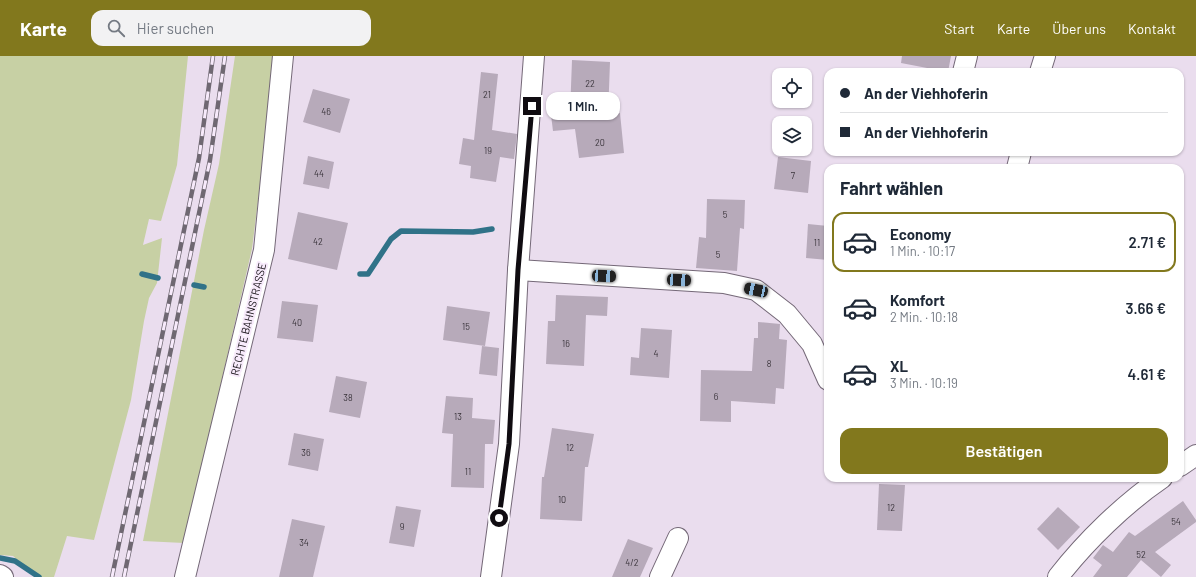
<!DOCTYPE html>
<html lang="de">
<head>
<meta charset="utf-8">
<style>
  body { margin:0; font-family:Barlow,sans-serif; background:#f2f2f3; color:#1f2937; height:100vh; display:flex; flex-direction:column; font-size:15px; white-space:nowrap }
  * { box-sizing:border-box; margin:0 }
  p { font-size:13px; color:#747a83 }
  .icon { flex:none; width:22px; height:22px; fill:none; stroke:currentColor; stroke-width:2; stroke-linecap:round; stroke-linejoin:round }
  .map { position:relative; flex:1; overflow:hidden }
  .panel { position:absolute; left:824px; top:108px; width:360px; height:318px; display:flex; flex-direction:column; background:#fff; border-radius:12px; box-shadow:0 1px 3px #0004 }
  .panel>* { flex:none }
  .banner { position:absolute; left:824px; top:12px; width:360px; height:88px; border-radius:12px; box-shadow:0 1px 3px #0004; display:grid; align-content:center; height:88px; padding:0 16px; background:#fff }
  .fabs { position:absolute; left:772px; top:12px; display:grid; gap:8px }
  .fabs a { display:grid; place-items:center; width:40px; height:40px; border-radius:8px; background:#fff; box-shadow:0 1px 3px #0004; font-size:20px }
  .end { position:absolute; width:18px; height:18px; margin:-9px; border:5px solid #100c11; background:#fff; box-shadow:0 0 0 2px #fff }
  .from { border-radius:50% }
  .bubble { position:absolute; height:28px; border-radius:12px; background:#fff; box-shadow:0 1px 3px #0004; font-size:13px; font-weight:600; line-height:28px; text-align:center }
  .car { position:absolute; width:12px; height:24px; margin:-12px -6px; border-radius:5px; box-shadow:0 0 3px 1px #0007; background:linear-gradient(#222 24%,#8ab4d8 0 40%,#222 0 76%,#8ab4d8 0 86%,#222 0) }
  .banner b { display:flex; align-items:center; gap:14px; height:38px; font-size:15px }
  .banner b+b { border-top:1px solid #e0e1e3 }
  .banner i { width:10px; height:10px; background:#1f2937 }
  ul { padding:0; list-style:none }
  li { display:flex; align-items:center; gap:12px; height:60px; margin:0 8px 6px; padding:0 8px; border:2px solid transparent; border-radius:12px }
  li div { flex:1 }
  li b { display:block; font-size:15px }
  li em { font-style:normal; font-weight:600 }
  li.current { border-color:#82781d }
  li>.icon { width:36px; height:36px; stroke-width:1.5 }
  h2 { padding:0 16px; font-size:18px; line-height:48px }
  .action { display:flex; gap:8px; margin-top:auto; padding:8px 16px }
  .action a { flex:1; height:46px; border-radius:12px; background:#82781d; color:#fff; font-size:16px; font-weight:600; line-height:46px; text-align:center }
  header { display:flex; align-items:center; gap:24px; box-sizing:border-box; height:56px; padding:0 20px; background:#82781d; color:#fff }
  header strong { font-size:19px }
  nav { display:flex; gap:22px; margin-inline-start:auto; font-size:14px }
  .search { width:280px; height:36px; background:#f2f2f3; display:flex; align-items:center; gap:10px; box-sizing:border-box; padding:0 14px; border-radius:12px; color:#747a83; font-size:15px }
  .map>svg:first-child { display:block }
  .green { fill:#c7d0a4 }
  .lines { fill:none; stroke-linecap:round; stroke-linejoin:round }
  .stream { stroke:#307288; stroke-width:5.5 }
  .building { fill:#b7aaba }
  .minor-casing { stroke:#746877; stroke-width:22 }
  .minor { stroke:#fff; stroke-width:20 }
  .rail-casing { stroke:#6f6872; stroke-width:4.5 }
  .rail { stroke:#f7eafb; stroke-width:3; stroke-dasharray:9; stroke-linecap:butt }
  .route { stroke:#100c11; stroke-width:5 }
  .labels { text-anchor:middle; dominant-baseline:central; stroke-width:4; stroke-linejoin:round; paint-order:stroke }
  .number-label { font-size:9px; fill:#3a343b }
  .street-label { font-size:11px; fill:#100c11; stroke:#f7eafb }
</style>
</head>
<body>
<header>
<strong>Karte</strong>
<div class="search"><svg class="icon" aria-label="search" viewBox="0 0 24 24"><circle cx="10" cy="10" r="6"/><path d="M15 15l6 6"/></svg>Hier suchen</div>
<nav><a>Start</a><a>Karte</a><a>Über uns</a><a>Kontakt</a></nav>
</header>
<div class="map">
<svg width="1196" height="521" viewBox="0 0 1196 521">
  <rect width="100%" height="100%" fill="#eaddee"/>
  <g class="green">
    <path d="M0,0H188L177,109L161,165L149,163L143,189L162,182L157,227L149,242L144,265L131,344L94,484L67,480L54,521H36L13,500L0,499Z"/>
    <path d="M235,0H273L272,34L252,193L184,487L143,485L204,174L219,108Z"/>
  </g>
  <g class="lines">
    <g class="stream">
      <path d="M142,218L158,222"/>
      <path d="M360,218H368L391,183L401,175L473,176L492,173"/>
      <path d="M194,229L204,231"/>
      <path d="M0,502L15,505L39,521"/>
    </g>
  </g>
  <g class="building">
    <path d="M902,0H951L948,16L901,7Z"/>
    <path d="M572,4L610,6L608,59L620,57L624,97L579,102L575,73L553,75L551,59L570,57Z"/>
    <path d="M481,16L498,18L492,74L517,78L514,103L500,101L496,126L470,122L471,110L459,108L463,82L474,84Z"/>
    <path d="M313,33L350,43L340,77L303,66Z"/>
    <path d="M308,100L334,106L329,133L303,128Z"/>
    <path d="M778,101L811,105L808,137L774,133Z"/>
    <path d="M707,143L745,144L744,173L740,172L737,215L696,212L699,181L706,182Z"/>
    <path d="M298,156L348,167L337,214L288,203Z"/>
    <path d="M808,168L828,170V204L806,202Z"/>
    <path d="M556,239L608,241L607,260L586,259L584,310L546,308L548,265H555Z"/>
    <path d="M282,245L318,249L313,286L277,282Z"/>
    <path d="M447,250L490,256L485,290L443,284Z"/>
    <path d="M758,266L780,268L779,283L787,284L784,333L776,332L775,348L731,345V366L700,365L701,314L752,315L754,282H758Z"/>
    <path d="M641,272L672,274L669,322L630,319L631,301L639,302Z"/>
    <path d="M482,290L499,292L497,320L479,318Z"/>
    <path d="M336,320L367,326L360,362L329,356Z"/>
    <path d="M446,340L473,342L472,362L495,364L493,388H485L484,432L451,431L453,378L442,377Z"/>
    <path d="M552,372L594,378L588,411H585L582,465L540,463L542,421H544Z"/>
    <path d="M294,377L324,383L318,415L288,409Z"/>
    <path d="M879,428L905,429L902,475L877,474Z"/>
    <path d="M1183,445L1196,464V466L1155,496L1171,509L1161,521L1141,504L1127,521H1093L1102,509L1093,502L1103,489L1113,496L1129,476L1135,480Z"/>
    <path d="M396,450L421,454L414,491L389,487Z"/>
    <path d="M1058,451L1080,471L1058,494L1037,473Z"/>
    <path d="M292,463L325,470L313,521H279Z"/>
    <path d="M628,483L653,492L640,521H612Z"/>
  </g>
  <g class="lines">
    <g class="minor-casing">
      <g id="minor">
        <path d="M963,16L967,0"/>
        <path d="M1040,16L1045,0"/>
        <path d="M1017,112L1021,96"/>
        <path d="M518,214L724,227L756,234L787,258L812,288L828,324"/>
        <path d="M1180,410L1196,399"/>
        <path d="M0,519L3,521"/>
        <path d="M185,521L264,194L283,0"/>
        <path d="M491,521L509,388L518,214L534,0"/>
        <path d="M660,521L678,482"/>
        <path d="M1058,521C1086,485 1124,448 1162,422"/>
      </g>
    </g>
    <use href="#minor" class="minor"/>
    <g class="rail-casing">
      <g id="rail">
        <path d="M112,521L199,102L213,0"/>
        <path d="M124,521L210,104L225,0"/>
      </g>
    </g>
    <use href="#rail" class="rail"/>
  </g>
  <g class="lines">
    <path class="route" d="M499,462L509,388L518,214L532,50"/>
  </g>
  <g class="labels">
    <g class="number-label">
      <text x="590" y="27">22</text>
      <text x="487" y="38">21</text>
      <text x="326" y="55">46</text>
      <text x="600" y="86">20</text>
      <text x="488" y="94">19</text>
      <text x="319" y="117">44</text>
      <text x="793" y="119">7</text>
      <text x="725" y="158">5</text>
      <text x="318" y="185">42</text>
      <text x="817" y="186">11</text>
      <text x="718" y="198">5</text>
      <text x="297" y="266">40</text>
      <text x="466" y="270">15</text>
      <text x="566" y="287">16</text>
      <text x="656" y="297">4</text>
      <text x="769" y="307">8</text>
      <text x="716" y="340">6</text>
      <text x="348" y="341">38</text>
      <text x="458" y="360">13</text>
      <text x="570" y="391">12</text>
      <text x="306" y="396">36</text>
      <text x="468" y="415">11</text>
      <text x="562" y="443">10</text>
      <text x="891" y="451">12</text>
      <text x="1176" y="465">54</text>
      <text x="402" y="470">9</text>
      <text x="304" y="486">34</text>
      <text x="1141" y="498">52</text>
      <text x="632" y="506">4/2</text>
    </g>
    <g class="street-label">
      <text transform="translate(248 263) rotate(-76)">RECHTE BAHNSTRASSE</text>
    </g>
  </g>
</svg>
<div class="fabs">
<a><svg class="icon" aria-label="locate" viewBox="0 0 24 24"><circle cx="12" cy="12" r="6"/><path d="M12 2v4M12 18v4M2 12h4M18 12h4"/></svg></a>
<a><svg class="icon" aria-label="layers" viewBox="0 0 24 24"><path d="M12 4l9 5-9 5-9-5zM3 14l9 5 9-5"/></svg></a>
</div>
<i class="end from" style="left:499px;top:462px"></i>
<i class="end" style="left:532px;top:50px"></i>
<div class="bubble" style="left:546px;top:36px;width:74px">1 Min.</div>
<i class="car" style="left:604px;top:220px;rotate:93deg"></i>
<i class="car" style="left:679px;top:224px;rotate:93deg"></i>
<i class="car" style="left:756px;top:234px;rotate:282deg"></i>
<div class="banner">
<b><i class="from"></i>An der Viehhoferin</b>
<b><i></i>An der Viehhoferin</b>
</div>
<section class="panel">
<h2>Fahrt wählen</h2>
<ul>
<li class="current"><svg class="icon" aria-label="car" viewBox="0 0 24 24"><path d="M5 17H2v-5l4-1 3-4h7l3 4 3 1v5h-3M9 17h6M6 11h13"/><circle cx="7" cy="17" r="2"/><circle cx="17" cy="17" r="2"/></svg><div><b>Economy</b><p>1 Min. · 10:17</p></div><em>2.71 €</em></li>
<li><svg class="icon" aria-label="car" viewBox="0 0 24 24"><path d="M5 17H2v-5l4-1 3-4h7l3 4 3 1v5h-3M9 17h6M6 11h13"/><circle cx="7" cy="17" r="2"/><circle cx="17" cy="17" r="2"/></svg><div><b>Komfort</b><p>2 Min. · 10:18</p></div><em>3.66 €</em></li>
<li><svg class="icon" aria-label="car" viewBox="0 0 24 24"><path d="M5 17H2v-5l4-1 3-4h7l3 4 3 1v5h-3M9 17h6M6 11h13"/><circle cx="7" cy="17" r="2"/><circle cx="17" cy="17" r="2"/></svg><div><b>XL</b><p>3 Min. · 10:19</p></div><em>4.61 €</em></li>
</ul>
<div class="action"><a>Bestätigen</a></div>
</section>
</div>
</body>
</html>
